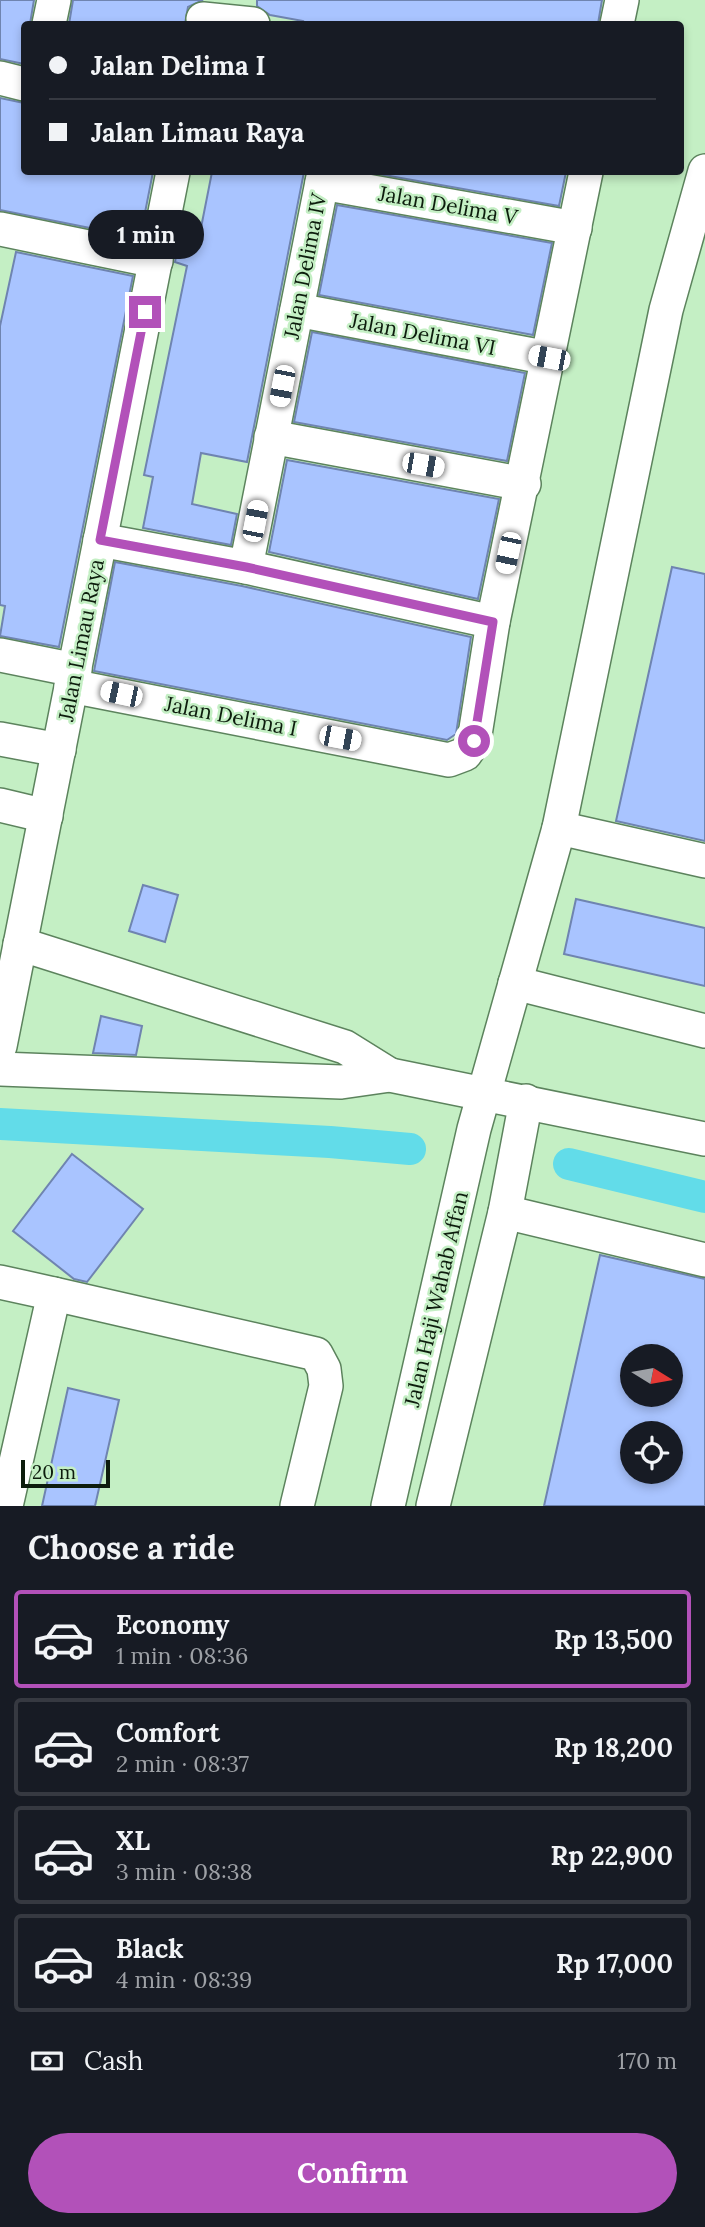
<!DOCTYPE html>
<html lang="en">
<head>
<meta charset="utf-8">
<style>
  body { margin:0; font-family:Lora,serif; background:#20242c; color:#f1f3f6; height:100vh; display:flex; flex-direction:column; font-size:26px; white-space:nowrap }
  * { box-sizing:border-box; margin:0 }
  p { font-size:23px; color:#9ea1a6 }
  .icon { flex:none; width:38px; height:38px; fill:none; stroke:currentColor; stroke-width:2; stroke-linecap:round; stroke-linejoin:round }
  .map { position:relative; height:1506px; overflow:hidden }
  .drawer { display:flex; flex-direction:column; background:#171b24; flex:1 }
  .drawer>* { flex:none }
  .hud { position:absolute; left:21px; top:21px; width:663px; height:154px; border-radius:7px; box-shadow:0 4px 10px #0003; display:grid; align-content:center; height:154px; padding:0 28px; background:#171b24 }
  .needle { width:46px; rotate:101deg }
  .tools { position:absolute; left:620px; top:1344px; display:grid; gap:14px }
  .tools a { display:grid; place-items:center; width:63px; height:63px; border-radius:50%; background:#171b24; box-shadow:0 4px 10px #0003; font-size:35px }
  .scale { position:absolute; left:21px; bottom:18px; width:89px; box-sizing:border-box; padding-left:7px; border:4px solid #0d1c0d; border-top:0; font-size:19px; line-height:24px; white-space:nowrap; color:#0d1c0d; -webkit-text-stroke:5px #c4efc4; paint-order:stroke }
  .end { position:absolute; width:32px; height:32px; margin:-16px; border:9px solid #b251b9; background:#fff; box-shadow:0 0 0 4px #fff }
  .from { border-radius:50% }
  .bubble { position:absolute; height:49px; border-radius:24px; background:#171b24; box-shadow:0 4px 10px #0003; font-size:23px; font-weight:700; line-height:49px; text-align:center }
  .car { position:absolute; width:21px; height:42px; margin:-21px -10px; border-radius:9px; box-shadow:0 0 5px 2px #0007; background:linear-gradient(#fff 24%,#345 0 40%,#fff 0 76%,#345 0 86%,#fff 0) }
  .hud b { display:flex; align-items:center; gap:24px; height:66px; font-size:26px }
  .hud b+b { border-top:2px solid #363941 }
  .hud i { width:18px; height:18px; background:#f1f3f6 }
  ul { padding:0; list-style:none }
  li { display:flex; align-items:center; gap:21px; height:98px; margin:0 14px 10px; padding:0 14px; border:4px solid #363941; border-radius:7px }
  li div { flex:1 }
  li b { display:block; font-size:26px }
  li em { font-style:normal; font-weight:700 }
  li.current { border-color:#b251b9 }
  li>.icon { width:63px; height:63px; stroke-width:1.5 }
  h2 { padding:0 28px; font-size:32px; line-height:84px }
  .pay { display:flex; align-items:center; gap:18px; height:77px; padding:0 28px; font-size:26px }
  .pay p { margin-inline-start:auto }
  .primary-button { display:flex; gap:14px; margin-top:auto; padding:14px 28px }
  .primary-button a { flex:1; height:80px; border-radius:42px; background:#b251b9; color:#fff; font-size:28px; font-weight:700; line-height:80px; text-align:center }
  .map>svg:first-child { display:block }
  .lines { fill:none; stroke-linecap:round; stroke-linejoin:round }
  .canal { stroke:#62dce9; stroke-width:32 }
  .building { fill:#a9c4ff; stroke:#6f84b0; stroke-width:2; fill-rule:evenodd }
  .minor-casing { stroke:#5c835d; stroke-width:36 }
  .minor { stroke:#fff; stroke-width:33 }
  .route { stroke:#b251b9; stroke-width:9 }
  .labels { text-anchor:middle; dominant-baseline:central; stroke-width:5; stroke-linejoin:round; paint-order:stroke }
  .street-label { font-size:21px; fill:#0d1c0d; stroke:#c4efc4 }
</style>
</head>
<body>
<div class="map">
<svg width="705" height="1506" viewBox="0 0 705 1506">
  <rect width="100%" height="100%" fill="#c4efc4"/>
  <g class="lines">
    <g class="canal">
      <path d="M0,1124L330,1142L410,1149"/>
      <path d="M569,1164L705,1197"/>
    </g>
  </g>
  <g class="building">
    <path d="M0,0H34L30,24H24V64L0,59Z"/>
    <path d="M73,0H203L188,7L185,24H69Z"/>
    <path d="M257,0H602L598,24H302L303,21L270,15L257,6Z"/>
    <path d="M0,98L24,103V172H153L140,238L0,210Z"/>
    <path d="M212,172H304L247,462L201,453L192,504L237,514L231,545L143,528L153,477L144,475L187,266L175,262L179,239L198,243Z"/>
    <path d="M367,172H566L559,206Z"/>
    <path d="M337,205L552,243L533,335L319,295Z"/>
    <path d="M16,252L133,276L59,647L0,636L5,606L0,605V326Z"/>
    <path d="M312,332L525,373L507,461L294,422Z"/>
    <path d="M287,460L499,499L478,599L269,552Z"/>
    <path d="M115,562L242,586L471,637L456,734L447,740L94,671Z"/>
    <path d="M672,567L705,574V841L616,821Z"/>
    <path d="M143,885L178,895L165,942L129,931Z"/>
    <path d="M576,899L705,928V986L564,954Z"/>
    <path d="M101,1016L142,1026L136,1055L93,1053Z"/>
    <path d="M72,1154L143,1209L87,1282L74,1279L13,1231Z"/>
    <path d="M600,1255L705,1279V1506H544ZM632,1356H670V1395H632ZM632,1433H670V1472H632Z"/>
    <path d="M68,1388L119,1400L95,1506H42Z"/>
  </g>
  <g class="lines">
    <g class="minor-casing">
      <g id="minor">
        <path d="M203,19L253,24"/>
        <path d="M49,24L54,0"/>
        <path d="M617,24L622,0"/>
        <path d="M0,78L24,84"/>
        <path d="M322,183L575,228"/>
        <path d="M0,229L156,261"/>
        <path d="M297,310L549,358"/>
        <path d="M271,437L524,484"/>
        <path d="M100,540L246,567L493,622"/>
        <path d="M246,567L324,172"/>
        <path d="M0,655L75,670"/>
        <path d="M71,686L449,760L465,754L474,741L493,622L586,172"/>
        <path d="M0,739L59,750"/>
        <path d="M0,805L46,816"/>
        <path d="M559,828L705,861"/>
        <path d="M20,944L345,1047L390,1075"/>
        <path d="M515,983L705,1031"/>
        <path d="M0,1046L173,172"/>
        <path d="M0,1069L341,1082L390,1075L705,1139"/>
        <path d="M505,1212L705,1260"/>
        <path d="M0,1282L54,1294L6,1506"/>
        <path d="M54,1294L316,1354L324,1369L326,1386L297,1506"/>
        <path d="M388,1506L474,1129L559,828L666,310L705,171"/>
        <path d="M433,1506L505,1212L526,1101"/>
      </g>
    </g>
    <use href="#minor" class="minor"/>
  </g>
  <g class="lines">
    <path class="route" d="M145,312L100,540L246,567L493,622L474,741"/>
  </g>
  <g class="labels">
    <g class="street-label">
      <text transform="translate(448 205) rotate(10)">Jalan Delima V</text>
      <text transform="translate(305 266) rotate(-79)">Jalan Delima IV</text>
      <text transform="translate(423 334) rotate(11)">Jalan Delima VI</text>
      <text transform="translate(81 640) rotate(-79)">Jalan Limau Raya</text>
      <text transform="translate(231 716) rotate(11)">Jalan Delima I</text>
      <text transform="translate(436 1299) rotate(-77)">Jalan Haji Wahab Affan</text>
    </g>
  </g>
</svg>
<div class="tools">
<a><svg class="needle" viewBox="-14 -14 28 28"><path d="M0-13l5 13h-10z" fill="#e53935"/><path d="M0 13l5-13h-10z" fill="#9ea1a6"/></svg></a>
<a><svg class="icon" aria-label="locate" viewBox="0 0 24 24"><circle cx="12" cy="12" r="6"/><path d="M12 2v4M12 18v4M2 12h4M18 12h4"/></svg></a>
</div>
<div class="scale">20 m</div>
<i class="end from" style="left:474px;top:741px"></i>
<i class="end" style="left:145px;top:312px"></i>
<div class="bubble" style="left:88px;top:210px;width:116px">1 min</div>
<i class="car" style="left:549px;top:358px;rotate:281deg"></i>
<i class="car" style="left:282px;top:386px;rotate:191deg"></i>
<i class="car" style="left:423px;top:465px;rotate:100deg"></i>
<i class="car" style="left:255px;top:521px;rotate:11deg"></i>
<i class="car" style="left:508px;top:553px;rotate:192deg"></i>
<i class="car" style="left:121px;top:694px;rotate:282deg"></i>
<i class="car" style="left:340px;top:738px;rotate:101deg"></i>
<div class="hud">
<b><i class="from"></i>Jalan Delima I</b>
<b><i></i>Jalan Limau Raya</b>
</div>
</div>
<section class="drawer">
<h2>Choose a ride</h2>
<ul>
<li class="current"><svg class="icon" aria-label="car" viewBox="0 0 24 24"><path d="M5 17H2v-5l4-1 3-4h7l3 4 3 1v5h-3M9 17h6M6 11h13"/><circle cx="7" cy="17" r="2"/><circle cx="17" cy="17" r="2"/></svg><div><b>Economy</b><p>1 min · 08:36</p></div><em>Rp 13,500</em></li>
<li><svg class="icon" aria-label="car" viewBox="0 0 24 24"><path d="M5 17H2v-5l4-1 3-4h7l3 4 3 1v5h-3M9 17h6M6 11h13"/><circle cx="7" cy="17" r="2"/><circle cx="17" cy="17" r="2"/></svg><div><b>Comfort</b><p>2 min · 08:37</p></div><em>Rp 18,200</em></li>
<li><svg class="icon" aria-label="car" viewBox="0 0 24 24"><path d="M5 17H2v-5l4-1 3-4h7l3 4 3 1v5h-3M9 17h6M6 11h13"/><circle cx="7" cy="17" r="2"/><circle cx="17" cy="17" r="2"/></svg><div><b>XL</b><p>3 min · 08:38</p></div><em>Rp 22,900</em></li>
<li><svg class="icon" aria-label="car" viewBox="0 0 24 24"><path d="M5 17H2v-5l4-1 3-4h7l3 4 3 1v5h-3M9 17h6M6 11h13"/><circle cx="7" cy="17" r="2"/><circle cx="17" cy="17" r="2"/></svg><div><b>Black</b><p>4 min · 08:39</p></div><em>Rp 17,000</em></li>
</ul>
<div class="pay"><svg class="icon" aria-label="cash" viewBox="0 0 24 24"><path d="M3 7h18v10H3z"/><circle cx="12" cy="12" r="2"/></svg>Cash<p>170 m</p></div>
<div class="primary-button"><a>Confirm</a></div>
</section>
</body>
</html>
